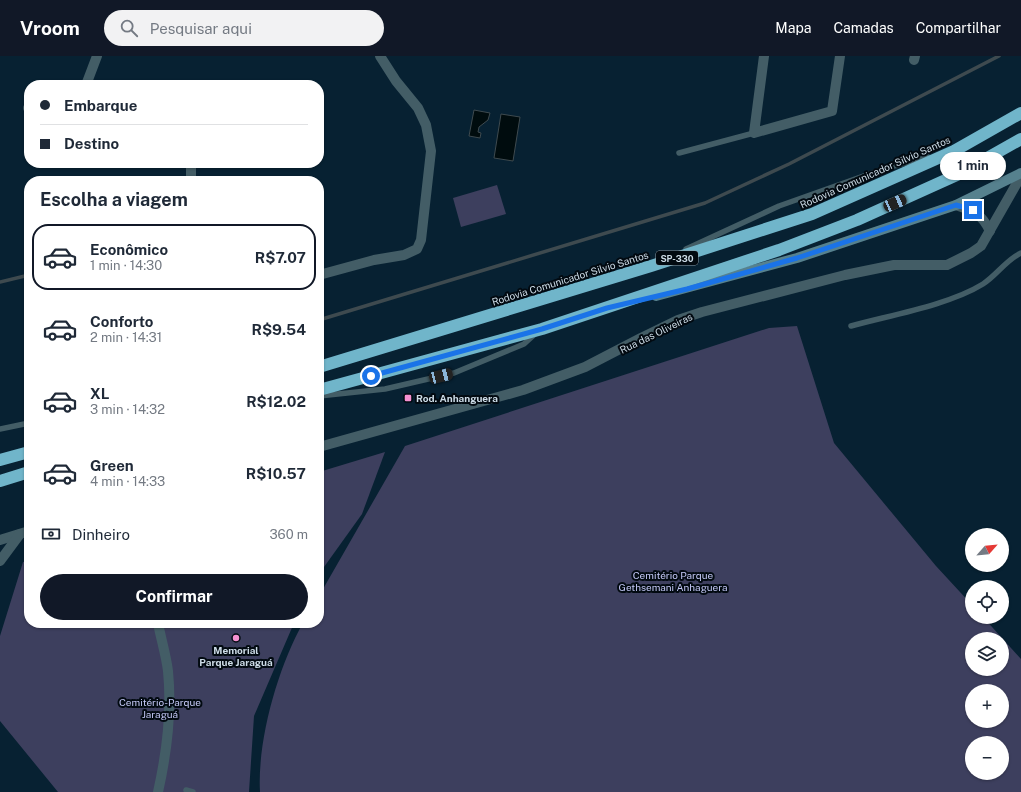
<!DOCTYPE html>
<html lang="pt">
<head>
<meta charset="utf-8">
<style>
  body { margin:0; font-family:"Public Sans",sans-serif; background:#f2f2f3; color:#1f2937; height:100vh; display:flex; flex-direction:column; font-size:15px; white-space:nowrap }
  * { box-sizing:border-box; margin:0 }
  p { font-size:13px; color:#747a83 }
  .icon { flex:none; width:22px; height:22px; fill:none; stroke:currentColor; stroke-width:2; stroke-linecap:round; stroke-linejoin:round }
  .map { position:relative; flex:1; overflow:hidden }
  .panel { position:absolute; left:24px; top:120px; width:300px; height:452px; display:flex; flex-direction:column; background:#fff; border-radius:16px; box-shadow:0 1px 3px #0004 }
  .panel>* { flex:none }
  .top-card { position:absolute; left:24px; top:24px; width:300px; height:88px; border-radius:16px; box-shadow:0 1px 3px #0004; display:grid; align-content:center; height:88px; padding:0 16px; background:#fff }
  .needle { width:26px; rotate:63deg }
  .fabs { position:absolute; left:965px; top:472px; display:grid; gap:8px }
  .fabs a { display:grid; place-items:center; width:44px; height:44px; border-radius:50%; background:#fff; box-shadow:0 1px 3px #0004; font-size:20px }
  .end { position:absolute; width:18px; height:18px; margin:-9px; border:5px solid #1a73e8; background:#fff; box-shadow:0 0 0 2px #fff }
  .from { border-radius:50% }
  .bubble { position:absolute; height:28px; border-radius:14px; background:#fff; box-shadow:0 1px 3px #0004; font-size:13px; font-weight:700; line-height:28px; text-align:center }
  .car { position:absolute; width:12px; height:24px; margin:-12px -6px; border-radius:5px; box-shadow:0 0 3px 1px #0007; background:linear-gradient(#222 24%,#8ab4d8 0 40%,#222 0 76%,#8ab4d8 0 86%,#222 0) }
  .top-card b { display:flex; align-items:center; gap:14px; height:38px; font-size:15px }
  .top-card b+b { border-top:1px solid #e0e1e3 }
  .top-card i { width:10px; height:10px; background:#1f2937 }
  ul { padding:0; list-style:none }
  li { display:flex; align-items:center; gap:12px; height:66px; margin:0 8px 6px; padding:0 8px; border:2px solid transparent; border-radius:16px }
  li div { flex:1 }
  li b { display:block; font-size:15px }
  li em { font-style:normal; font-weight:700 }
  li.current { border-color:#111827 }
  li>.icon { width:36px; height:36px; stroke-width:1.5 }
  h2 { padding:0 16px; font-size:18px; line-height:48px }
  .pay { display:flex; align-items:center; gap:10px; height:44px; padding:0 16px; font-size:15px }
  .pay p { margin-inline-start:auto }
  .action { display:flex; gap:8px; margin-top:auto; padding:8px 16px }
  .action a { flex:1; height:46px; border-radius:24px; background:#111827; color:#fff; font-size:16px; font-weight:700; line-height:46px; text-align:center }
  header { display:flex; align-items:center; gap:24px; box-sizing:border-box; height:56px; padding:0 20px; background:#111827; color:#fff }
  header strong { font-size:19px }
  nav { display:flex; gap:22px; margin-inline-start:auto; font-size:14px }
  .search { width:280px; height:36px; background:#f2f2f3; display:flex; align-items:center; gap:10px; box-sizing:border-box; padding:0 14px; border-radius:22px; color:#747a83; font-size:15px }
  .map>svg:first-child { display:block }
  .green { fill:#3d3f5e; fill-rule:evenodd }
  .water { fill:#000c0e; stroke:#3e4a4f }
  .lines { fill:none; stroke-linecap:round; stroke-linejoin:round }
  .stream { stroke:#3e4a4f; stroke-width:3.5 }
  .service { stroke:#435d66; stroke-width:5.5 }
  .minor { stroke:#435d66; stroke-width:10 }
  .secondary { stroke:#56818e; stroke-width:10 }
  .motorway { stroke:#70b5ca; stroke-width:12 }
  .route { stroke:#1a73e8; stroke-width:5 }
  .poi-dot { fill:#f591d1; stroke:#020a11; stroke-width:1.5 }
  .labels { text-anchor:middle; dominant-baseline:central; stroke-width:4; stroke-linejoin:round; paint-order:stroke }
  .shield { fill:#020a11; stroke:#909da7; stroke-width:1 }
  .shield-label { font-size:9px; font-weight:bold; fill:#cddce7 }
  .street-label { font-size:10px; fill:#cddce7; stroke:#020a11 }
  .poi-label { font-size:10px; font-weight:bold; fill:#cddce7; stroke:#020a11; text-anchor:start }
  .park-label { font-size:10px; fill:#c4c8f6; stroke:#020a11 }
</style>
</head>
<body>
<header>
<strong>Vroom</strong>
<div class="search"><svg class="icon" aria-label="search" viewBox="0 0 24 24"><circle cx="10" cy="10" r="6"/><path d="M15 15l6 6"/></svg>Pesquisar aqui</div>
<nav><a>Mapa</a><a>Camadas</a><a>Compartilhar</a></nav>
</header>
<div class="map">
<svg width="1021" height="736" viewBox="0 0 1021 736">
  <rect width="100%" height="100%" fill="#072132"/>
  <g class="green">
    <path d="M497,129L506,158L461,171L453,142Z"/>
    <path d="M797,270L834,387L936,510L972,549V561H983L1021,603V736H260C257,685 278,611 303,567H319V540L405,390L769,272ZM972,583H1002V613H972ZM972,635H1002V665H972ZM972,687H1002V717H972Z"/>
    <path d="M385,396L362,458L319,518V416Z"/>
    <path d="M29,505V567H294L254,660L249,736H58L0,665V580L23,506Z"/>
  </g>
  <g class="water">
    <path d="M474,54L490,57L488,64L479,71L478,76L481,77L480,82L469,80Z"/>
    <path d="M501,58L520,61L513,105L494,102Z"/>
  </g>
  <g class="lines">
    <g class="stream">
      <path d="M0,226L29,219"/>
      <path d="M319,264L705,147L789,108L999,0"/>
    </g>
    <g class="service">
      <path d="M679,97L754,77"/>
      <path d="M686,193L779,150L886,112L928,101"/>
      <path d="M851,270C891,259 949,249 983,228C997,219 1006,204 1021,197"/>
      <path d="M319,340L385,333L454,317L524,288L535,278"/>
      <path d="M0,373L29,367"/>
      <path d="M186,734L193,736"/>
    </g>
    <g class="minor">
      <path d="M764,0L754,77L832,55L840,0"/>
      <path d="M914,4L915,0"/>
      <path d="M86,29L97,0"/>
      <path d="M28,52H29"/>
      <path d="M191,125V107"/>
      <path d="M956,149C974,155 981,157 990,175"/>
      <path d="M319,219L374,204L404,199L417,193L421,184L431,95L426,69L418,52L396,25L380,0"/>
      <path d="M319,391L523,334L585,311L641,282L678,264L702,256L845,219L894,209H947L971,197L981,190L1021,120"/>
      <path d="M0,484L29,475"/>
      <path d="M0,505L20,478"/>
      <path d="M158,567C161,583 166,599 168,615C172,656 167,696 158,736"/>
    </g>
    <path class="secondary" d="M656,240L797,202L956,149L1021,117"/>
    <g class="motorway">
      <path d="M319,311L651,210L812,158L954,95L1021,57"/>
      <path d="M319,334L542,273L779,194L857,164L959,118L1021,83"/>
      <path d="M0,404L29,396"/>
      <path d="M0,425L29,416"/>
    </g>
  </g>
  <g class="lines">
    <path class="route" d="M371,320L542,273L607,252L687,233L797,202L956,149L973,154"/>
  </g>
  <g class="poi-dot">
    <rect x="404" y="338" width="8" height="8" rx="2"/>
    <circle cx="236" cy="582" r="4"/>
  </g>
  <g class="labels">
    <rect class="shield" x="656" y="195" width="42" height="14" rx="3"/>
    <g class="shield-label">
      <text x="677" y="202">SP-330</text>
    </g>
    <g class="street-label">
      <text transform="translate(875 116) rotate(-24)">Rodovia Comunicador Silvio Santos</text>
      <text transform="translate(570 222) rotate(-17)">Rodovia Comunicador Silvio Santos</text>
      <text transform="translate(656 277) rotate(-26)">Rua das Oliveiras</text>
    </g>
    <g class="poi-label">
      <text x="416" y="342">Rod. Anhanguera</text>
      <text x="236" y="594" text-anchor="middle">Memorial<tspan x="236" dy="12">Parque Jaraguá</tspan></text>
    </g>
    <g class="park-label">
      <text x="673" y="519">Cemitério Parque<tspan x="673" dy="12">Gethsemani Anhaguera</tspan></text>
      <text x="160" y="646">Cemitério-Parque<tspan x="160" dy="12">Jaraguá</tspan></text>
    </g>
  </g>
</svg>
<div class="fabs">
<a><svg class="needle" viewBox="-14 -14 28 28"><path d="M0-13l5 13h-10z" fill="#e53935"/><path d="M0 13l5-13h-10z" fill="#747a83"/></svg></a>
<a><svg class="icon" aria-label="locate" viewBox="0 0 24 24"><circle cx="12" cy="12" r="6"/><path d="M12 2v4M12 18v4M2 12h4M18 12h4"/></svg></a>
<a><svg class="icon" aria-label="layers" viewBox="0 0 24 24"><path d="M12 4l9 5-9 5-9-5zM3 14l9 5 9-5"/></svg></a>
<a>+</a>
<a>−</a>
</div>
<i class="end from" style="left:371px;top:320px"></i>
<i class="end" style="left:973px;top:154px"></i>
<div class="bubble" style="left:940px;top:96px;width:66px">1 min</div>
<i class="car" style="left:895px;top:147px;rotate:66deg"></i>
<i class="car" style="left:441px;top:320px;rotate:76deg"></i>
<div class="top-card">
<b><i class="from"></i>Embarque</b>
<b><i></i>Destino</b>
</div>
<section class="panel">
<h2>Escolha a viagem</h2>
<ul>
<li class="current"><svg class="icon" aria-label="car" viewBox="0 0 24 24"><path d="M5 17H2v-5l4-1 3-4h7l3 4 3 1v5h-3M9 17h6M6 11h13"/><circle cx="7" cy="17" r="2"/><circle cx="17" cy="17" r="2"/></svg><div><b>Econômico</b><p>1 min · 14:30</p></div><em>R$7.07</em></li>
<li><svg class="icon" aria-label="car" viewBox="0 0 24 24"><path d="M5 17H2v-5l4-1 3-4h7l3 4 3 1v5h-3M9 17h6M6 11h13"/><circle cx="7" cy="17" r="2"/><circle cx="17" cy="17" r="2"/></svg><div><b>Conforto</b><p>2 min · 14:31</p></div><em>R$9.54</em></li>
<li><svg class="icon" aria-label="car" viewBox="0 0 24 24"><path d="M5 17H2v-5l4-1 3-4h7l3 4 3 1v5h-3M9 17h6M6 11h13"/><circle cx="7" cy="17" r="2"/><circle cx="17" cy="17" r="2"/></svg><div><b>XL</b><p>3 min · 14:32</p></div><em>R$12.02</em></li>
<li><svg class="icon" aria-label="car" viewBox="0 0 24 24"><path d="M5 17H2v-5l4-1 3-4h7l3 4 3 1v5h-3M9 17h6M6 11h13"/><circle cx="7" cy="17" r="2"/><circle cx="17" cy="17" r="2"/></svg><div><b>Green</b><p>4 min · 14:33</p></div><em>R$10.57</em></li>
</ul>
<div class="pay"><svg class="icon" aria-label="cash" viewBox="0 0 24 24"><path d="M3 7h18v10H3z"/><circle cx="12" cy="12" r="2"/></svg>Dinheiro<p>360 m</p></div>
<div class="action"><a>Confirmar</a></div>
</section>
</div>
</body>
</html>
